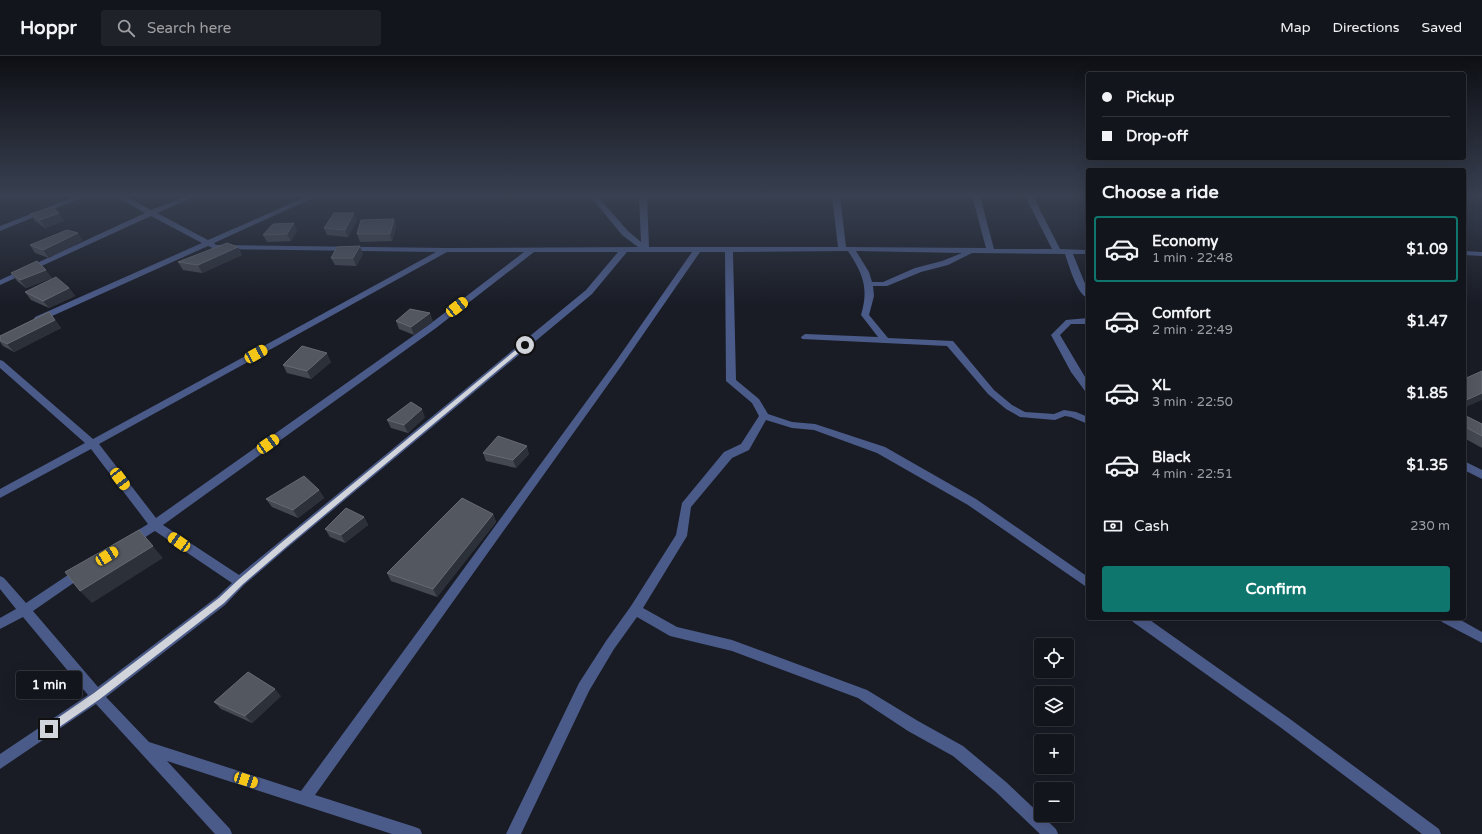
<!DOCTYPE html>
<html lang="en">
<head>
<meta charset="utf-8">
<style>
  body { margin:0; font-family:"Varela Round",sans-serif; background:#202229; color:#f1f3f6; height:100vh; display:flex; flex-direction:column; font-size:15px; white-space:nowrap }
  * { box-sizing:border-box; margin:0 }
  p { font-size:13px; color:#9d9fa3 }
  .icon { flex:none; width:22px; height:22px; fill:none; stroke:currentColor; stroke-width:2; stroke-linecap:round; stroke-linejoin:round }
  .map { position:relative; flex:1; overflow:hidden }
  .side { position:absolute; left:1086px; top:112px; width:380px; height:452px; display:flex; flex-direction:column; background:#13151c; border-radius:4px; box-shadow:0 4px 16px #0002,0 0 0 1px #32343b }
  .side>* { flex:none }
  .banner { position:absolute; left:1086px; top:16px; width:380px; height:88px; border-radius:4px; box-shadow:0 4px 16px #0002,0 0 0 1px #32343b; display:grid; align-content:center; height:88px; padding:0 16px; background:#13151c }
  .tools { position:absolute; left:1034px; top:582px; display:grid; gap:8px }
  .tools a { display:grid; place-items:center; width:40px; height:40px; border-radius:4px; background:#13151c; box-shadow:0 4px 16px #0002,0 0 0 1px #32343b; font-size:20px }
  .end { position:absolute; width:18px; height:18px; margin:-9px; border:5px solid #d1d4da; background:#111; box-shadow:0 0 0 2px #111 }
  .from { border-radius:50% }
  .bubble { position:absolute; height:28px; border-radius:4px; background:#13151c; box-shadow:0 4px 16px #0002,0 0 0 1px #32343b; font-size:13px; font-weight:700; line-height:28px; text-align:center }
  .car { position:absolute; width:12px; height:24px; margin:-12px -6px; border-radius:5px; box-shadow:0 0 3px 1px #0007; background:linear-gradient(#f5c518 24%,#345 0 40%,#f5c518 0 76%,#345 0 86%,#f5c518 0) }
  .banner b { display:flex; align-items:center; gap:14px; height:38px; font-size:15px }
  .banner b+b { border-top:1px solid #32343b }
  .banner i { width:10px; height:10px; background:#f1f3f6 }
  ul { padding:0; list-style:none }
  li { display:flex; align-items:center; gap:12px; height:66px; margin:0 8px 6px; padding:0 8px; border:2px solid transparent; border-radius:4px }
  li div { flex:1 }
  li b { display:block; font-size:15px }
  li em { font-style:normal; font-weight:700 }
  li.selected { border-color:#0f766e }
  li>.icon { width:36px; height:36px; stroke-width:1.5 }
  h2 { padding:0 16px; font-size:18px; line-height:48px }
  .pay { display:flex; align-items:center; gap:10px; height:44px; padding:0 16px; font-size:15px }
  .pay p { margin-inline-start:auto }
  .action { display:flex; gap:8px; margin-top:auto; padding:8px 16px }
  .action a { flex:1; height:46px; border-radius:4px; background:#0f766e; color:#fff; font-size:16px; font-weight:700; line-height:46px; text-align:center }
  header { display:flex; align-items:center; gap:24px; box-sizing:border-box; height:56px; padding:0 20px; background:#13151c; border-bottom:1px solid #32343b }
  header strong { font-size:19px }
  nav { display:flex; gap:22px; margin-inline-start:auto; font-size:14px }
  .search { width:280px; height:36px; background:#202229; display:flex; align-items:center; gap:10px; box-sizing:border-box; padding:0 14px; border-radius:4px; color:#9d9fa3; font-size:15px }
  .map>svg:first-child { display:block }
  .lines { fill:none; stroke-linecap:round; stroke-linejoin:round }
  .minor { fill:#4b5b89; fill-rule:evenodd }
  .wall { fill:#444851 }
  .shaded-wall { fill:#2c3039 }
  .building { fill:#535760; stroke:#676a73 }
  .route { fill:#d1d4da }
</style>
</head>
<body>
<header>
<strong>Hoppr</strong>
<div class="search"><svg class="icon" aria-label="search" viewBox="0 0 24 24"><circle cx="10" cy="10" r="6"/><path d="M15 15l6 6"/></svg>Search here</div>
<nav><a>Map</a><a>Directions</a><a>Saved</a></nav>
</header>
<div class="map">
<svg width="1482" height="778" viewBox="0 0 1482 778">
  <rect width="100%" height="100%" fill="#191c25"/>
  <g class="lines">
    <g class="minor">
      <path d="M77,140H86L0,175V170Z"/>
      <path d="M116,140H124L151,154L187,140H196L157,157L208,184L308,140H317L214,187L216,189L447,192L638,191L622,179L590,140H597L628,175L641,186L639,140H647L649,191H838L832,140H840L846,191L986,192L972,140H980L994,193H1052L1025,140H1033L1060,193L1088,194V198H1073L1088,235V242C1077,239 1069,209 1065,198L972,197L948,209L921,216L887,230H873L874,240L869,259L888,282L953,285L994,334L1012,349L1025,356L1054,358L1064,354L1076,356L1088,361V368L1071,361L1065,360L1055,364L1020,361L1006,353L988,338L947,290L802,283L801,281L805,278L878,281L861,259C869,232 863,218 848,195L733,196L736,324L759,343L768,358L792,366L815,368L885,391L976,443L1088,521V532L968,449L877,397L814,374L792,372L766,364L749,394L732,402L691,451L687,480L643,552L677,571L732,584L867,634L918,665L963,690L1006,726L1056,773L1058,778H1040L996,736L953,700L908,675L858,642L732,595L670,580L637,561L614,593L589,635L521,778H506L579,627L606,585L631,550L676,479L682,447L724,396L741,388L759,360L752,347L726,325L725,196H700L622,309L315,739L415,771L420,773L422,778H392L167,705L230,773L232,778H215L96,648L0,713V698L88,639L23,561L0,573V562L16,553L0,533V520L4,522L26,547L77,513L81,511L85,513L87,516L85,519L33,555L98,631L217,541L232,527L155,475C147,479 136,490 127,487L125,484L127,481L148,468L91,393L0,442V433L85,387L0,312V304L3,305L93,383L436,196L215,193L208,190L41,265H35L34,263L35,261L202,187L151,160L0,229V224L145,157ZM856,195L962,197L942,205L915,212L883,226H872L869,216ZM447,196H524L430,268L156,462L99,388ZM534,196H618L586,234L239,519L163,469L436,272ZM627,196H692L616,305L301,735L149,686L106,641L225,549L244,529L287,492L592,238Z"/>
      <path d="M1464,195L1482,196V200L1464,199Z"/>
      <path d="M1088,262V268H1071L1060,279L1088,326V336L1085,335L1071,316L1051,279L1066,264Z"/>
      <path d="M1464,405L1482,414V423L1464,414Z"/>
      <path d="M1131,562H1147L1290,663L1439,773L1441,778H1422L1280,671L1133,566Z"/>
      <path d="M1440,562H1457L1482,576V587L1442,566Z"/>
    </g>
  </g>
  <g class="wall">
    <path d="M30,158L64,165L45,172L35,165Z"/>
    <path d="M394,163L396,171L392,185L360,186L357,178Z"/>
    <path d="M357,164L348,181L327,179L324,172Z"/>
    <path d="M297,175L291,185L267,186L263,179Z"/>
    <path d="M83,184L49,202L35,197L30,189Z"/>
    <path d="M363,198L356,210L335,209L331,202Z"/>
    <path d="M242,199L202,217L183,214L178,206Z"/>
    <path d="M11,217L52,222L26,232L17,225Z"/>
    <path d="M69,232L75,240L49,252L31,244L25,236Z"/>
    <path d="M49,256L61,272L14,296L3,290L0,286V280Z"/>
    <path d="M396,265H433L414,279L399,273Z"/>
    <path d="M331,306L311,323L287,317L283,309Z"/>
    <path d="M1464,359L1482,368V392L1464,382Z"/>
    <path d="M425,361L408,377L391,372L387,364Z"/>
    <path d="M483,397L529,398L516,412L486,405Z"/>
    <path d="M319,434L324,442L298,462L272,451L266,443Z"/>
    <path d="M493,458L496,466L437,541L391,525L387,517Z"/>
    <path d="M364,461L368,469L345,487L330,481L325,473Z"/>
    <path d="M281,640L252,667L221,653L214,646Z"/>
  </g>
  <g class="shaded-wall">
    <path d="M59,157L64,165L45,172L40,164Z"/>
    <path d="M354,157L357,164L348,181L345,174Z"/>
    <path d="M394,163L396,171L392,185L390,178Z"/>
    <path d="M294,167L297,175L291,185L287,178Z"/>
    <path d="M78,177L83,184L49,202L43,194Z"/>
    <path d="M360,190L363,198L356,210L353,202Z"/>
    <path d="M238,191L242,199L202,217L198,209Z"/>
    <path d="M46,214L52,222L26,232L20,224Z"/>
    <path d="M69,232L75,240L49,252L43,245Z"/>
    <path d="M49,256L61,272L14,296L7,288Z"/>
    <path d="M430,257L433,265L414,279L411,271Z"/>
    <path d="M327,297L331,306L311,323L307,315Z"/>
    <path d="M1482,337V344L1464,352V345Z"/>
    <path d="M422,353L425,361L408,377L404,369Z"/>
    <path d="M527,390L529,398L516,412L513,404Z"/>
    <path d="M319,434L324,442L298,462L293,454Z"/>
    <path d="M493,458L496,466L437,541L433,533Z"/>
    <path d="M364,461L368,469L345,487L341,479Z"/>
    <path d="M139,474L163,502L92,547L80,535Z"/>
    <path d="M275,633L281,640L252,667L245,660Z"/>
  </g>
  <g class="building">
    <path d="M53,151L59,157L40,164L30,158Z"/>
    <path d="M334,157H354L345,174L324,172Z"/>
    <path d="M394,163L390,178H357L361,164Z"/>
    <path d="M294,167L287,178L263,179L273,168Z"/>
    <path d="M67,174L78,177L43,194L30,189Z"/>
    <path d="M227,187L238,191L198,209L178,206Z"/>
    <path d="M360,190L353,202H331L337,191Z"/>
    <path d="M37,205L46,214L20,224L11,217Z"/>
    <path d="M56,221L69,232L43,245L25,236Z"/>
    <path d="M410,253L430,257L411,271L396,265Z"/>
    <path d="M49,256L55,264L7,288L0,284V280Z"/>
    <path d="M302,290L327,297L307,315L283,309Z"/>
    <path d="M1482,315V337L1464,345V323Z"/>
    <path d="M411,346L422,353L404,369L387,364Z"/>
    <path d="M1464,359L1482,368V380L1464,370Z"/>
    <path d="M498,380L527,390L513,404L483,397Z"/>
    <path d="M304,420L319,434L293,454L266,443Z"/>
    <path d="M462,442L493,458L433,533L387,517Z"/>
    <path d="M346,452L364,461L341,479L325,473Z"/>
    <path d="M139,474L153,490L80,535L65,516Z"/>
    <path d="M248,616L275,633L245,660L214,646Z"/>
  </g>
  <linearGradient id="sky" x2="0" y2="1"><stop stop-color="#0e0f14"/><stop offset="0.56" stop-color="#384051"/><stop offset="1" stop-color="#384051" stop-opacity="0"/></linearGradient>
  <rect width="1482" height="249" fill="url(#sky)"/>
  <path class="route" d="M523,288L528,289L286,491L243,528L224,547L100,643L52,676L49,677L46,676L44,673L46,670L94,637L219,542L238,524L281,487Z"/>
</svg>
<div class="tools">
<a><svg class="icon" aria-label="locate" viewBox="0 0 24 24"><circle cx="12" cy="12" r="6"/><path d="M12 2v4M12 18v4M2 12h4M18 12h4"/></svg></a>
<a><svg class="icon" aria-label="layers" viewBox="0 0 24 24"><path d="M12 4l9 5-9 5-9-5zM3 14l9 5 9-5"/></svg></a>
<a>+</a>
<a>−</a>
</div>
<i class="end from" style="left:525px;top:289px"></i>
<i class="end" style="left:49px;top:673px"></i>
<div class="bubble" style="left:16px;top:615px;width:66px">1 min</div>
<i class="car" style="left:457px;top:251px;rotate:52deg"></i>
<i class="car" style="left:256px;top:298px;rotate:61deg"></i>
<i class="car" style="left:268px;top:388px;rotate:55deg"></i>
<i class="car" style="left:120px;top:423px;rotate:143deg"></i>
<i class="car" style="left:179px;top:486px;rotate:304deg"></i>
<i class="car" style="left:107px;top:500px;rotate:58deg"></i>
<i class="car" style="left:246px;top:724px;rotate:108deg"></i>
<div class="banner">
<b><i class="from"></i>Pickup</b>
<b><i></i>Drop-off</b>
</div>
<section class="side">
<h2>Choose a ride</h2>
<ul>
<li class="selected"><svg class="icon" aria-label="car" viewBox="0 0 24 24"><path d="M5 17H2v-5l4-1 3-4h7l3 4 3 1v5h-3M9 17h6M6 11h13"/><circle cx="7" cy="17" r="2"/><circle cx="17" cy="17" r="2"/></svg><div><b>Economy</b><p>1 min · 22:48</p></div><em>$1.09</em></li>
<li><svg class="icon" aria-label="car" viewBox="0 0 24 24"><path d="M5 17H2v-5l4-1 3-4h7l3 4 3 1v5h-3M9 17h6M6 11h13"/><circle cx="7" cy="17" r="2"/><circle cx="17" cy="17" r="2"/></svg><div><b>Comfort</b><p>2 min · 22:49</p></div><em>$1.47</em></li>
<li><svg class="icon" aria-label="car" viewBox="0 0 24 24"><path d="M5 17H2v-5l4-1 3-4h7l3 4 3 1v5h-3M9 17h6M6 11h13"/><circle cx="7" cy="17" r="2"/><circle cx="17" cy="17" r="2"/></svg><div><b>XL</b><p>3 min · 22:50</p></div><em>$1.85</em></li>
<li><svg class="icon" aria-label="car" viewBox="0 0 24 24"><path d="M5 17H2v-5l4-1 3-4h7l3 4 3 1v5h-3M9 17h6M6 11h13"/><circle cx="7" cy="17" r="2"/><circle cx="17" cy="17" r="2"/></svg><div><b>Black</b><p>4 min · 22:51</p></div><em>$1.35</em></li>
</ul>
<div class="pay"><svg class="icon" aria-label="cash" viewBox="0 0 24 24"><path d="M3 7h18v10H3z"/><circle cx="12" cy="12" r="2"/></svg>Cash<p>230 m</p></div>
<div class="action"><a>Confirm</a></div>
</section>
</div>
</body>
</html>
